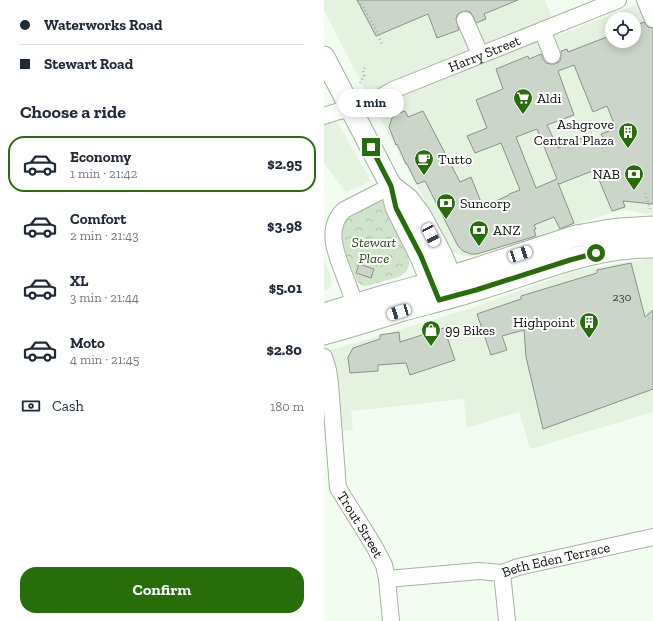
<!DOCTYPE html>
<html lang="en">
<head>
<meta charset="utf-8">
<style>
  body { margin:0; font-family:"Zilla Slab",serif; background:#f6f6f7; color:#1f2937; height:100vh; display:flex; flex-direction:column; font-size:15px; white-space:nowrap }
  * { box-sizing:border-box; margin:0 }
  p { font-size:13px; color:#747a83 }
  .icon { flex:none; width:22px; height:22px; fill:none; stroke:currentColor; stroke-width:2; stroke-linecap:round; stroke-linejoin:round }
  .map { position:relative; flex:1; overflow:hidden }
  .side { display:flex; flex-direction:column; background:#fff; width:324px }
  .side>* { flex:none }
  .banner { display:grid; align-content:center; height:88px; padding:0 20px; background:#fff }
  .tools { position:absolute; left:281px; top:12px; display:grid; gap:8px }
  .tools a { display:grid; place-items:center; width:36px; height:36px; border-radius:50%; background:#fff; box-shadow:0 2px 10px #0003; font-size:20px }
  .end { position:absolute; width:18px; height:18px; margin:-9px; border:5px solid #276e0a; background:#fff; box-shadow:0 0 0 2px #fff }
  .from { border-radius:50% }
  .bubble { position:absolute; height:28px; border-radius:14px; background:#fff; box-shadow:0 2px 10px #0003; font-size:13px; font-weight:800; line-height:28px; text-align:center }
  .car { position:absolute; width:12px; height:24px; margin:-12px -6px; border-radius:5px; box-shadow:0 0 3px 1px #0007; background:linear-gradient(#fff 24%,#345 0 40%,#fff 0 76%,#345 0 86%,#fff 0) }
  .banner b { display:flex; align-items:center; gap:14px; height:38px; font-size:15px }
  .banner b+b { border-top:1px solid #e0e1e3 }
  .banner i { width:10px; height:10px; background:#1f2937 }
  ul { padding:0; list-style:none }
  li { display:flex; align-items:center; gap:12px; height:56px; margin:0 8px 6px; padding:0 12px; border:2px solid transparent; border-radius:16px }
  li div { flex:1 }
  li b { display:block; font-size:15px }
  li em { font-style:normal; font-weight:800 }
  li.selected { border-color:#276e0a }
  li>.icon { width:36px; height:36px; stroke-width:1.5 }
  h2 { padding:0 20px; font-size:18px; line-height:48px }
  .pay { display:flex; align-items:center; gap:10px; height:44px; padding:0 20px; font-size:15px }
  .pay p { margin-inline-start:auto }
  .action { display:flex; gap:8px; margin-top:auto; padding:8px 20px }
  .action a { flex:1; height:46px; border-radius:16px; background:#276e0a; color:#fff; font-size:16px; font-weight:800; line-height:46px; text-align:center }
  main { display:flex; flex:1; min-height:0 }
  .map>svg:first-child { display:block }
  .built { fill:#e4f2e0; fill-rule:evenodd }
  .forest { fill:url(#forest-crowns) }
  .building { fill:#ccd5c9; stroke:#889186; fill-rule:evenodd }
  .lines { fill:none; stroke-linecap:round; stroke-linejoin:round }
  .minor-casing { stroke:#a8b1a5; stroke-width:18 }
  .major-casing { stroke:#a8b1a5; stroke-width:23 }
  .path { stroke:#acb3aa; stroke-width:2.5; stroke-dasharray:1 3; stroke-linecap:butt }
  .minor { stroke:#fff; stroke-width:16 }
  .major { stroke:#fff; stroke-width:21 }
  .route { stroke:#276e0a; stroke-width:5 }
  .labels { text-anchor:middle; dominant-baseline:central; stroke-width:4; stroke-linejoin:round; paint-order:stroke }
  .number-label { font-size:12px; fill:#3b403a }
  .street-label { font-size:14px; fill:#0b0e0a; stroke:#fff }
  .poi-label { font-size:14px; fill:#0b0e0a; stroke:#fff; text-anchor:start }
  .park-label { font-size:14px; font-style:italic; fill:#244b19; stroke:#fff }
</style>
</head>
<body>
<main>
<section class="side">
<div class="banner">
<b><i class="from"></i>Waterworks Road</b>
<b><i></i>Stewart Road</b>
</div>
<h2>Choose a ride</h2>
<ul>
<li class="selected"><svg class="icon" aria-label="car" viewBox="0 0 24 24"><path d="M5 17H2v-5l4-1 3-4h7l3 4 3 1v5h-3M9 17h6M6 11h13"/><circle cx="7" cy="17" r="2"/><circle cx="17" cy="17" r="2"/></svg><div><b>Economy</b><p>1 min · 21:42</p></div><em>$2.95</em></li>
<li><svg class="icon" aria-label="car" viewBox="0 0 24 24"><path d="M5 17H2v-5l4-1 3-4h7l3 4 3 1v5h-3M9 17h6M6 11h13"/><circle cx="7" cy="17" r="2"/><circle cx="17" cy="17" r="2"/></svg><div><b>Comfort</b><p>2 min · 21:43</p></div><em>$3.98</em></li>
<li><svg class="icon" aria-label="car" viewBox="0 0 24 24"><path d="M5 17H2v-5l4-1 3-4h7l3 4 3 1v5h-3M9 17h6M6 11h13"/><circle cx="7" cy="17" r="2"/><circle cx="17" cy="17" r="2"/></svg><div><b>XL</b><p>3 min · 21:44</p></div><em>$5.01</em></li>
<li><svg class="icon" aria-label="car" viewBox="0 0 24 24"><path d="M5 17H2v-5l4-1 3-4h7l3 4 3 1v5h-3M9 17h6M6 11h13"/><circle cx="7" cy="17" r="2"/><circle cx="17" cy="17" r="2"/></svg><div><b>Moto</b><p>4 min · 21:45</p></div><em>$2.80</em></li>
</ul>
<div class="pay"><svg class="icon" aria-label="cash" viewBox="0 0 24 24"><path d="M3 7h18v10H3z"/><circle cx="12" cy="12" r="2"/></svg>Cash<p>180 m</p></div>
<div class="action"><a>Confirm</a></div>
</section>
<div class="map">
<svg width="329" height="621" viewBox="0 0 329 621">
  <defs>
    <pattern id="forest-crowns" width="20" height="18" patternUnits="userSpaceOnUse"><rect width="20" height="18" fill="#cfe4ca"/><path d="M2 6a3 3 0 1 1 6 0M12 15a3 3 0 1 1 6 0" fill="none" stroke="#b0c2ac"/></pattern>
  </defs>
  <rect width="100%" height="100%" fill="#f3fcf0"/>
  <g class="built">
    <path d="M0,0H221L235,35L324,0H329V215L301,210L286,213L210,239L147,257L138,255L129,252L54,115L0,10ZM288,19H310V41H288Z"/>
    <path d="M13,122L47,181L22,192L0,163V125Z"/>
    <path d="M329,258V412L206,449L195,412L143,428L140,399L27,411L29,430L0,432V352L145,309L250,271Z"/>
    <path d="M0,259L8,279L7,286L2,290L0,291Z"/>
  </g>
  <path class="forest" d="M57,199L59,202L85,258V266L82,272L75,277L42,286L37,285L33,281L16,242L19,220Z"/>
  <g class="building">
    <path d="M33,0H194L160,14L162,19L152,23L149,16L146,12L142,11L137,12L133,15L132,19L135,30L113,38L104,14L52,36Z"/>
    <path d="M320,22L324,27L329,28V204L299,201L301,207L288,211L271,170L235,184L234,183L250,223L236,229L230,217L210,225L212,229L210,230L212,236L153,254H147L139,251L134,246L101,181L93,184L83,164H82L73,144L72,145L65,127L68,118L75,113L81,111L84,117L99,111L136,182L147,177L159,207L185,195V194L196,190L177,143L151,153L143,136L163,128L152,100L179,89L172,69L204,56L205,59L217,54L219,59L222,63L226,64H231L236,61L237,56V51L243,49L244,52L288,35V41H310V26ZM250,65L269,112L283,106L292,128L277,134L279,138L261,145L258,138L234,148L223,125L250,115L234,71ZM213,129L233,179L212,188L192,137Z"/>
    <path d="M307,263L321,317L329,310V389L219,429L202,357L200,330L178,336L183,350L167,355L153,314L197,299V296L273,273V270Z"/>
    <path d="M35,264L50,269L47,278L32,273Z"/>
    <path d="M120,328L131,360L86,375L82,363L54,365V371L26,373L24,357L29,348L56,339V335L75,332L76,342Z"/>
  </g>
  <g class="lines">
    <g class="minor-casing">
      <g id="minor">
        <path d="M321,0L329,19"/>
        <path d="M141,20L156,54"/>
        <path d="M218,30L228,55"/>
        <path id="s1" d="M0,116L15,111L40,107L69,90L294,0"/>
        <path d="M30,305C28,295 25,286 21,277C13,256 0,229 20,210L67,186"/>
        <path id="s2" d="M0,357L4,370L6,384L14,488L50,546L60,565L63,579L67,621"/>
        <path d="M178,573L183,621"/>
        <path id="s3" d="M63,579L155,571L178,573L194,567L329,537"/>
      </g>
    </g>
    <g class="major-casing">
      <g id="major">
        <path d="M0,57L67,186L72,207L97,257L112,294"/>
        <path d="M67,186L84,199L96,215L118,256L126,276L129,289"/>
        <path d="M0,314L63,295L93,287L151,269L252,236L281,231L297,229L329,227"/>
        <path d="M0,334C25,327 51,319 76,311C101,304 127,298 152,290C210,273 267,246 329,247"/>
      </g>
    </g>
    <g class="path">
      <path d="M35,0L50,26L58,44"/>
      <path d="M36,83L40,76L39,70L41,67"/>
      <path d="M321,193L326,209"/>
    </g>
    <use href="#minor" class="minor"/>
    <use href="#major" class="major"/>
  </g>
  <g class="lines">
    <path class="route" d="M47,147L67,186L72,208L97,256L115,300L152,290L246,260L272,253"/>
  </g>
  <defs>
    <g id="supermarket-pin" transform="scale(1)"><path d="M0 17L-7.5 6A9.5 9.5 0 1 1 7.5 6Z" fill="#276e0a" stroke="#fff"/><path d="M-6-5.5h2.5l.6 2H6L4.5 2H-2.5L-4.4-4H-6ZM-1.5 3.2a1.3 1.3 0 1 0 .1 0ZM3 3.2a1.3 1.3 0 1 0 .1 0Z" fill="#fff"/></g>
    <g id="building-pin" transform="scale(1)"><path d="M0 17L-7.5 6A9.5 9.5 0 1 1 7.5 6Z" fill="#276e0a" stroke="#fff"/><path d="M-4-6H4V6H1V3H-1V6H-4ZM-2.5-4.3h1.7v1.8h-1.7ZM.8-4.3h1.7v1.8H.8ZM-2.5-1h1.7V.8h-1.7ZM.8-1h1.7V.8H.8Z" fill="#fff"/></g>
    <g id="cafe-pin" transform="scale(1)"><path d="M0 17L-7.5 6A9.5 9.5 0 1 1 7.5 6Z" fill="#276e0a" stroke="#fff"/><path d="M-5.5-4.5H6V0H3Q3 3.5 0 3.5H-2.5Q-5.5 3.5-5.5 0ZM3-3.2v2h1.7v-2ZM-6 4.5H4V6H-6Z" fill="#fff"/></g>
    <g id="bank-pin" transform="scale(1)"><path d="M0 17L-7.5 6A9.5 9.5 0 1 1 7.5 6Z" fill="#276e0a" stroke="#fff"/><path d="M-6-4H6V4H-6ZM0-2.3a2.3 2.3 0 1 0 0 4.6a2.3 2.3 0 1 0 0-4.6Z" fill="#fff"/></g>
    <g id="shop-pin" transform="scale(1)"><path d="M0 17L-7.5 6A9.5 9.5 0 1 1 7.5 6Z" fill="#276e0a" stroke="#fff"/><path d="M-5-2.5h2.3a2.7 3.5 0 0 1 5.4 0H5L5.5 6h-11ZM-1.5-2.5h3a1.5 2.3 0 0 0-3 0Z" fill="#fff"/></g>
  </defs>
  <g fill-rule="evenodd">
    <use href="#supermarket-pin" x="199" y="98"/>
    <use href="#building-pin" x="304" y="132"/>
    <use href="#cafe-pin" x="100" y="159"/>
    <use href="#bank-pin" x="310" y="174"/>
    <use href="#bank-pin" x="122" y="203"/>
    <use href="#bank-pin" x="155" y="230"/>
    <use href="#building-pin" x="265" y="322"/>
    <use href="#shop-pin" x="107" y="330"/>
  </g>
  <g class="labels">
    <g class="number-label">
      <text x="298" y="297">230</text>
    </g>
    <g class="street-label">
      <text stroke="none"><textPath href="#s1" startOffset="173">Harry Street</textPath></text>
      <text stroke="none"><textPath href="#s2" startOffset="175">Trout Street</textPath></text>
      <text stroke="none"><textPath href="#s3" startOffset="171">Beth Eden Terrace</textPath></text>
    </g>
    <g class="poi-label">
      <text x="213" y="98">Aldi</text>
      <text x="290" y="124" text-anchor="end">Ashgrove<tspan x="290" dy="16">Central Plaza</tspan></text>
      <text x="114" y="159">Tutto</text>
      <text x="296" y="174" text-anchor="end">NAB</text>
      <text x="136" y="203">Suncorp</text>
      <text x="169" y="230">ANZ</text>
      <text x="251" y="322" text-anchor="end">Highpoint</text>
      <text x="121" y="330">99 Bikes</text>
    </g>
    <g class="park-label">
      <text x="50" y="242">Stewart<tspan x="50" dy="16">Place</tspan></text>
    </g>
  </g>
</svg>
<div class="tools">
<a><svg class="icon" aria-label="locate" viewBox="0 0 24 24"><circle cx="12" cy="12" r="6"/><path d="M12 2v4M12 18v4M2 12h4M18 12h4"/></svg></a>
</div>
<i class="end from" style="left:272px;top:253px"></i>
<i class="end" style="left:47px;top:147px"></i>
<div class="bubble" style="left:14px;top:89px;width:66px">1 min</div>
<i class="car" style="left:107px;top:235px;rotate:153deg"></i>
<i class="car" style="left:196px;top:254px;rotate:72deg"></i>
<i class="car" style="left:75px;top:312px;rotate:253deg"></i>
</div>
</main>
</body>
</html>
